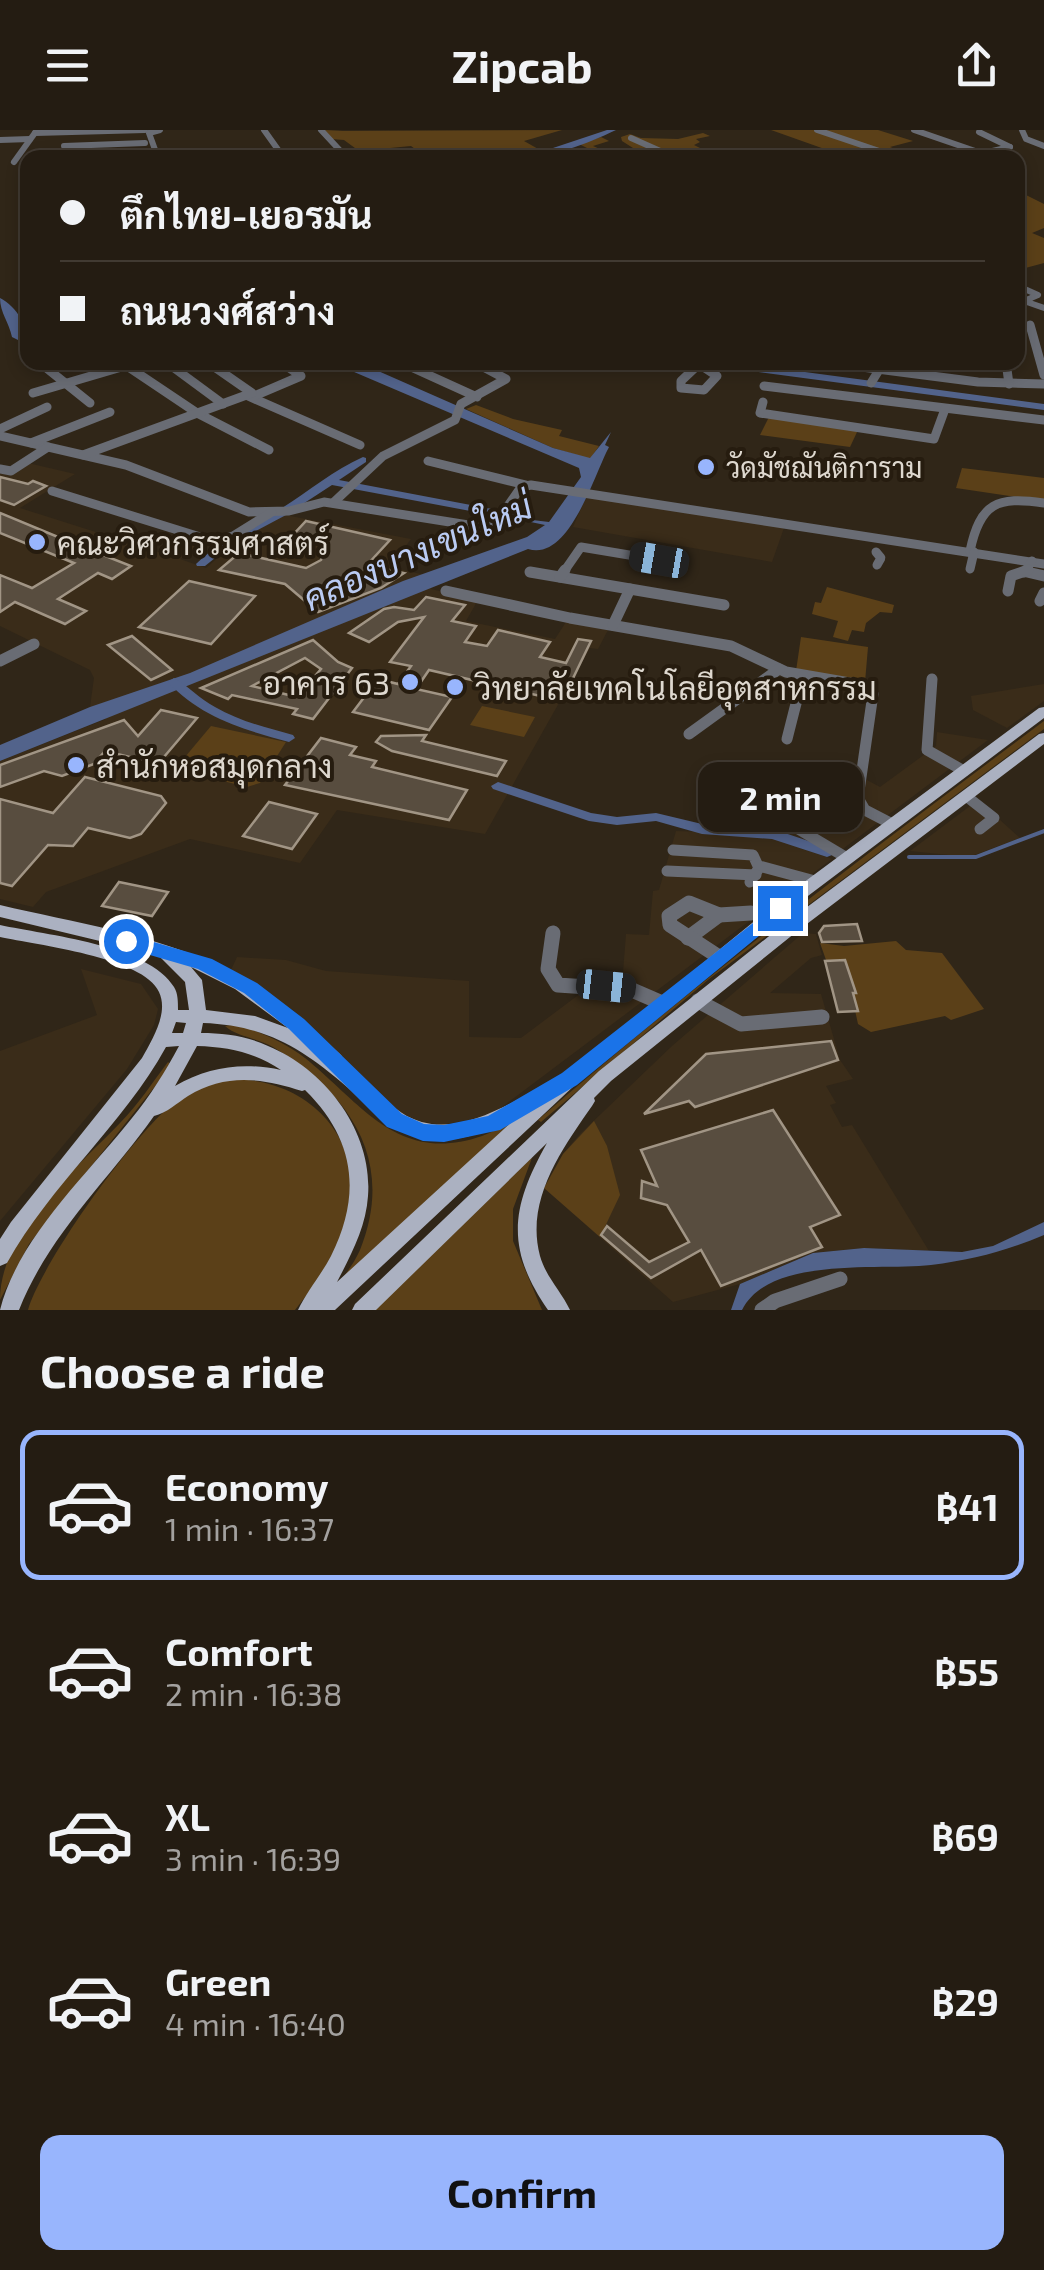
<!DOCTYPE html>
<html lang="en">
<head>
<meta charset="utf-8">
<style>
  body { margin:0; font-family:"Exo 2",Sarabun,sans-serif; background:#2c251b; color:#f1f3f6; height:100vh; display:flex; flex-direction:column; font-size:38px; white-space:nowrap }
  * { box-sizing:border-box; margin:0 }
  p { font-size:32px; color:#a3a19f }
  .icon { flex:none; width:55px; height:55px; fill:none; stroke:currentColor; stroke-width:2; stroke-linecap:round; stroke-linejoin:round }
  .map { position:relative; height:1180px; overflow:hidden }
  .panel { display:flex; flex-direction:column; background:#241c12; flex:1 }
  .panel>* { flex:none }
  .banner { position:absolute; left:20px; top:20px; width:1005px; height:220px; border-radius:20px; box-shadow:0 5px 15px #0003,0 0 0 2px #413a32; display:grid; align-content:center; height:220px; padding:0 40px; background:#241c12 }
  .end { position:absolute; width:45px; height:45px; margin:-22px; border:12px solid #1a73e8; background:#fff; box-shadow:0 0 0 5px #fff }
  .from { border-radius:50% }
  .bubble { position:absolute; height:70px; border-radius:20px; background:#241c12; box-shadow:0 5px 15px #0003,0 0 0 2px #413a32; font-size:32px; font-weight:700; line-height:70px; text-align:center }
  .car { position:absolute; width:30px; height:60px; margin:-30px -15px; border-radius:12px; box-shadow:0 0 8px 2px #0007; background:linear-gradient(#222 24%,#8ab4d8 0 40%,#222 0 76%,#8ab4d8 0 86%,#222 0) }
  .banner b { display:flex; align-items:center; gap:35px; height:95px; font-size:38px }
  .banner b+b { border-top:2px solid #413a32 }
  .banner i { width:25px; height:25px; background:#f1f3f6 }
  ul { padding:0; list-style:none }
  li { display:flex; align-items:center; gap:30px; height:150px; margin:0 20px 15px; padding:0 20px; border:5px solid transparent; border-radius:20px }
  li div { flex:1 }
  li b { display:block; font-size:38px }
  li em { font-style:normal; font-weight:700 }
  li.selected { border-color:#98b5fd }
  li>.icon { width:90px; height:90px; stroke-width:1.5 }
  h2 { padding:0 40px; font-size:45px; line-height:120px }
  .primary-button { display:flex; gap:20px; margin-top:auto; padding:20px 40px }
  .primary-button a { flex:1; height:115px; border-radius:20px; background:#98b5fd; color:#111; font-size:40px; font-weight:700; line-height:115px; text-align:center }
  header { display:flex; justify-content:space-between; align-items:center; height:130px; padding:0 40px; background:#241c12; font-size:45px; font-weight:700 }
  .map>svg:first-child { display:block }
  .built { fill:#3a2c19 }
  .green { fill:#5b4018 }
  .water { fill:#52638b }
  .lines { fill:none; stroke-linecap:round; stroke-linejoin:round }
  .stream { stroke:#52638b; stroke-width:4 }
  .canal { fill:#52638b; fill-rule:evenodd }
  .river { fill:#52638b; fill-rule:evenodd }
  .building { fill:#584d3f; stroke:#a19585; stroke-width:2.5; fill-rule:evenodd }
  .minor-far3 { stroke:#696c74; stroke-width:6 }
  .minor-far2 { stroke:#696c74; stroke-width:9 }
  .minor-far1 { stroke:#696c74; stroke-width:11 }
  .minor { stroke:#696c74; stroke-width:15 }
  .major { fill:#abb1c1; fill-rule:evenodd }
  .route { fill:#1a73e8 }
  .poi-dot { fill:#98b5fd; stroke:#261c0f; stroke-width:4 }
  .labels { text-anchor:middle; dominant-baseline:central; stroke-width:8; stroke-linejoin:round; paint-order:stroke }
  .far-poi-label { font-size:28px; fill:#ded8cf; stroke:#261c0f; text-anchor:start }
  .poi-label { font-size:32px; fill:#ded8cf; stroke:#261c0f; text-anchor:start }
  .water-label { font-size:35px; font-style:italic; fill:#bacbf3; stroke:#261c0f }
</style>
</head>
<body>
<header><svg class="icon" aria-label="menu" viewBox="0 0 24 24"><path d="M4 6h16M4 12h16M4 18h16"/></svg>Zipcab<svg class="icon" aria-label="share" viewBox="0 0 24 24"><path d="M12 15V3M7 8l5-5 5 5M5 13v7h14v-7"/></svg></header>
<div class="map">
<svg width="1044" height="1180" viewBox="0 0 1044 1180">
  <rect width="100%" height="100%" fill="#302618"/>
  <g class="built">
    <path d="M28,333L75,344L20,378L162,423L186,406L203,412L180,429L206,438L247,402L285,385L411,409L390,437L425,445L431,459L478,470L466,491L555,509L566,492L608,500L598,519L590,518L485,704L337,680L300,733L190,709L46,762L33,777L0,769V631L106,589L90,577L94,548L90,540L0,496V341Z"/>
    <path d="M586,367L785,395L772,432L573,397Z"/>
    <path d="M1044,554V571L1007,598L973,580L971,566Z"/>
    <path d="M937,602L988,610L840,721L807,715L769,699L738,696L742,655L819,666L818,672L839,683L862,671L865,649L880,657L936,616Z"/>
    <path d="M978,670L1020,708L969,727L910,721Z"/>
    <path d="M676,701L758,704L832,729L490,986L441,995L419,991L399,982L293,880L231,840L237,827L286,830L326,841L469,851V907L521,908L593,854L622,855L626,804L649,805L653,761L659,760Z"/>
    <path d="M803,803L816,804L822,825L811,828L770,863L821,864L840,930L853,949L826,956L836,973L830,975L842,997L852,995L929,1121L864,1118L813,1123L740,1154L673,1172L544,1058L563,1024L580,1004L672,916Z"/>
    <path d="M81,839L141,854L158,879L154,895L127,939L0,1091V921L97,885Z"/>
  </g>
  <g class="green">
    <path d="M325,0L343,1L562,0L524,11L540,20L509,26L499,21L490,24L496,28L426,27L411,16L359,21L344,10L331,9Z"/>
    <path d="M771,0H878L913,11L890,17L916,27H847Z"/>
    <path d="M703,3L710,6L696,9L700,12L694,15L702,19L687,23L691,27H593L580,21L587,18L579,14L601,7L609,11L593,16L609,23L633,18L622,11L621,7L630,4L641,8L678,9Z"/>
    <path d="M1018,61L1044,74V98L1032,103L1044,108V133L1018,140Z"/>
    <path d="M476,275L513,289L562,300L559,306L599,316L590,329L553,318L466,279Z"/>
    <path d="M769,287L858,300L850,317L760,305Z"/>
    <path d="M962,338L1044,348V371L956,358Z"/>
    <path d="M827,457L894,475L892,483L880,482L866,493L864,502L852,500L848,511L833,507L838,491L812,484L815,472L821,473Z"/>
    <path d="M801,507L868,517L865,552L796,541Z"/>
    <path d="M482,576L535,587L524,607L470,595Z"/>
    <path d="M1044,591V599L709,849L541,992L538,990C701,848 872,720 1044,591Z"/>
    <path d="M211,596L286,612L260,653L247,657L175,639Z"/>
    <path d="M896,811L906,820L942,823L984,879L951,890L945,886L871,902L858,894L851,862L831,844L820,813L844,816Z"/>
    <path d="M237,894C261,903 284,912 305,928C362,974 398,1035 482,1006C499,1000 514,988 529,980L325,1171C337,1155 352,1138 360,1120C396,1030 350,964 273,917C258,908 237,907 225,896Z"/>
    <path d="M168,932L172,935L29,1114L0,1170C0,1101 75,1040 120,993C138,975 152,953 168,932Z"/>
    <path d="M233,949C314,950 369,1014 347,1094C339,1127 315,1154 295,1180H28C41,1133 141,992 182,967C198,957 215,953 233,949Z"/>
    <path d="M594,991L607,1016L620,1065L600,1107L544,1058L563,1024Z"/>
    <path d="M533,1025L513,1079V1111L542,1180H370Z"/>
  </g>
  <g class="water">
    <path d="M333,233H360L553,318L590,328L611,302L605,315L609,317C594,345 569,432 528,419L0,631V615L90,577L190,543L403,451L527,407L545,395L507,387L549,392L581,347L579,338Z"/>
    <path d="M1044,1092V1105C1006,1121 972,1130 931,1135C882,1141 769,1125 742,1180H731L740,1154L813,1123L864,1118L962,1122L993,1116Z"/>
  </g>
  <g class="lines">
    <path class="stream" d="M909,727H976L1044,701"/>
    <g class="canal">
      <path d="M607,0H616C587,14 550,28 517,28L547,20Z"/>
      <path d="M702,232H730L1044,274V280L706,235Z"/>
      <path d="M363,327L366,328V332L339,350L513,383L518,386L513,389L332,355L286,385L235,412L205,436H197L196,434C221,409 253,397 282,378C309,361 334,340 363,327Z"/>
      <path d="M174,548C188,556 200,569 215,577C239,591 267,598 293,605L295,608L289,612C244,600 200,587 168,552Z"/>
      <path d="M498,652L591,683L617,687L656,683L702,694L773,699L832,719L834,722L832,725L827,727L772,709L702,704L656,691L617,695L589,691L493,659L491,656Z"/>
    </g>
    <path class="river" d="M0,168C17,177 28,196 28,215L12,207C9,192 0,183 0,168Z"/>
  </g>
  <g class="building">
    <path d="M0,347L28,354L33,351L46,356L14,375L0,370Z"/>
    <path d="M0,383L70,412L131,436L112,449L98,443L58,469L86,481L65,494L15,472L0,482V445L32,458L74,433L0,403Z"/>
    <path d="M306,391L390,410L367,435L404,443L381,458L318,482L285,454L219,440L239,423L306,438L321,430L325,413L292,406Z"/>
    <path d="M189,451L255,466L211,514L139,497Z"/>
    <path d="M426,467L465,475L452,491L476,496L465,512L487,516L498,500L550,512L540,527L566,533L578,509L591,511L562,571L429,540L416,559L452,567L429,600L353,582L378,549L398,554L411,536L390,532L424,487L398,492L369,512L349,503L384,479L394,477L414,480Z"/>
    <path d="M132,506L172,540L151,550L108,515Z"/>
    <path d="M313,510L338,532L352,538L313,589L293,584L297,579L232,565L228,569L201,558ZM305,528L321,539L297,567L252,556Z"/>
    <path d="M161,580L197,588L158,634L105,621L94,634L62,646L44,641L0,657V635L124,590L138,606Z"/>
    <path d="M426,605L422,611L506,631L497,646L392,621L376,612L381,606Z"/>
    <path d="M321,608L356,617L350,625L376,631L372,637L467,660L449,690L285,655Z"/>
    <path d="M85,647L161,666L166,673L141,704L130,708L88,698L73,716L48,715L12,756L0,753V669L53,683Z"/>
    <path d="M269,672L317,684L292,719L243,706Z"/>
    <path d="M119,752L168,762L152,786L102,776Z"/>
    <path d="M857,794L862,811L822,812L819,803L824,796Z"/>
    <path d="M845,830L856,863H853L858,881L838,882L825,831Z"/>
    <path d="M831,911L838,930L695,977L689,971L644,984L706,924Z"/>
    <path d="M773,980L840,1085L810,1097L822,1117L721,1156L701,1120L651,1148L601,1105L607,1096L649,1132L689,1112L667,1075L641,1068L642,1051L657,1056L641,1020Z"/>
  </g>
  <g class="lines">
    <g class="minor-far3">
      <path d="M264,0L284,28"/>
      <path d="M321,0L347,28"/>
      <path d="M817,0L900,28"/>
      <path d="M914,0L981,23"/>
      <path d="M1022,0L1026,9L1044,16"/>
      <path d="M979,2L1010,17"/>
      <path d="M35,3L145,0"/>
      <path d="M631,8L676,28"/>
      <path d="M0,10L30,9"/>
      <path d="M64,16L145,13"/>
      <path d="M281,24L304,21"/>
      <path d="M157,27L199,23L205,27"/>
      <path d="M158,28L149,3L160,0"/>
      <path d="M962,28L1010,17"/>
      <path d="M14,32L37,0"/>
      <path d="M1018,156L1038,165L1024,171L1044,178"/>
    </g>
    <g class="minor-far2">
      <path d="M1030,195L1044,245"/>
      <path d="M25,220L28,223"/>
      <path d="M39,232L90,273"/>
      <path d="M121,232L197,283L269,320"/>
      <path d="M166,232L223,274"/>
      <path d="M400,232L477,267"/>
      <path d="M696,232L717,246L704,260L681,258V251L698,235"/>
      <path d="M823,232L978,252L1044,254"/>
      <path d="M1006,232L1009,254"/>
      <path d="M871,253L879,240"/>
      <path d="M764,256L1044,290"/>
      <path d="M33,263L125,236"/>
      <path d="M248,266L360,315"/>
      <path d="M252,267L301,246L281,232"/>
      <path d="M763,272L760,283L934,309L945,279"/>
      <path d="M0,299L47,277"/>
      <path d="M0,306L126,335L249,382L289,381L324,372L481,397L501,386L521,357L531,355L1044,434"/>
      <path d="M31,313L110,282"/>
      <path d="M83,325L252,263L216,238"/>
      <path d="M428,331L526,355"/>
      <path d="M0,339L11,341L48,317"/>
      <path d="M52,361L213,411L233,406L272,382"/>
      <path d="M334,372L383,326L455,290L461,274L506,249L474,232"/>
      <path d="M970,421C980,373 997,366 1044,373"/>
      <path d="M876,422L881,428L877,435"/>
      <path d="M970,439L974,422"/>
      <path d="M530,442L534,443"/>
      <path d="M563,443L581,417L659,430"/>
      <path d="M1024,443L1032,431"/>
    </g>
    <g class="minor-far1">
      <path d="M530,442L724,475"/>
      <path d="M1027,442L1044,446"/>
      <path d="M560,447L565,440"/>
      <path d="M446,461L570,488L731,516L786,542L867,556L873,564L858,668L865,680L892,694"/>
      <path d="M1008,461L1011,446L1028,440"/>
      <path d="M1040,471L1044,463"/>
      <path d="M613,495L630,459"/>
      <path d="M0,531L34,514"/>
      <path d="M932,549L927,620L964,641"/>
      <path d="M689,604L779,539"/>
      <path d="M787,609L803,546"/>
      <path d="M966,666L994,688L980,699"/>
      <path d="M786,679L795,697L847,728"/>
      <path d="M673,720L753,725L759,738L750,752"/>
      <path d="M759,736L815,751"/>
      <path d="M667,741L756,745"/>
    </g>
    <g class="minor">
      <path d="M553,803L548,839L558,855L632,860L662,873"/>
      <path d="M688,808L719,785"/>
      <path d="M719,827L670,795L669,786L689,773L719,785L751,783"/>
      <path d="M698,871L741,894L822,887"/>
      <path d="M762,1180L775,1171L840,1149"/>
    </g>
    <g class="major">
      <path d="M1044,577V588L796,775L576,954L335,1180H298C307,1161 321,1145 331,1126C362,1064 355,1009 305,960L302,961C262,948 225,943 188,966C177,973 167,983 154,986C108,1051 49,1104 19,1180H0C18,1108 87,1045 132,988C150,966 165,942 179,916L166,917C123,995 51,1054 7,1133L0,1136V1109L11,1092L142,928C152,910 169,883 159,862C144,827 36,815 0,807V795C46,805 149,815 174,857C178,863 178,872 178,880H189L185,852L158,825L0,787V775C72,792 158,805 223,838C267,860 305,892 341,925L344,930L342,933C362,949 381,969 402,983C446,1011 493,982 533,962L539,960L545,962L784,767L1039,578ZM191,837L235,859L288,898L255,886L206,880L202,850ZM176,892L186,893L183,903H172ZM203,893C264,895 302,918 347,957C369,977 392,1001 422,1008C455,1015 489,1001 517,987L337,1152C351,1125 366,1097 368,1066C373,1002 326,940 268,916C247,906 224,903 201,903ZM197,916C228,917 254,922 281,940C244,932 209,936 175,956Z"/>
      <path d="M1044,603V614L795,803L611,951L594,968L595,971L592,976C562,1019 525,1070 540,1126C546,1147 561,1161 570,1180H548C505,1118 511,1077 547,1013L376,1180H352L355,1174L599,941L783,795L1039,604Z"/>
    </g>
  </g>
  <path class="route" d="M780,772L787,774V783L577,955L500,1000L444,1012L423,1011L387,997L289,899L244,863L198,839L119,816L116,811L126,804L212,829L257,853L304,889L402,984L424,994L444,995L488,986L562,943Z"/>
  <g class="poi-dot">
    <circle cx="706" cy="337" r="10"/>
    <circle cx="37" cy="412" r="10"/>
    <circle cx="410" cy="552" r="10"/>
    <circle cx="455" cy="557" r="10"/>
    <circle cx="76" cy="635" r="10"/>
  </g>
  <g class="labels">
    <g class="far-poi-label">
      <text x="726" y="337">วัดมัชฌันติการาม</text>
    </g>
    <g class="poi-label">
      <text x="57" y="412">คณะวิศวกรรมศาสตร์</text>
      <text x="390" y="552" text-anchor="end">อาคาร 63</text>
      <text x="475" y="557">วิทยาลัยเทคโนโลยีอุตสาหกรรม</text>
      <text x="96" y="635">สำนักหอสมุดกลาง</text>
    </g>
    <g class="water-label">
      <text transform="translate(417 421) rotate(-23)">คลองบางเขนใหม่</text>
    </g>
  </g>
</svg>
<i class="end from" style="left:126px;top:811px"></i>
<i class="end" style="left:780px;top:778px"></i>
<div class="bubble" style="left:698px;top:632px;width:165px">2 min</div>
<i class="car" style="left:659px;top:430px;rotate:280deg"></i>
<i class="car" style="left:606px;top:856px;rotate:96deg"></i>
<div class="banner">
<b><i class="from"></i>ตึกไทย-เยอรมัน</b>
<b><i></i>ถนนวงศ์สว่าง</b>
</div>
</div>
<section class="panel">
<h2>Choose a ride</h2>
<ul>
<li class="selected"><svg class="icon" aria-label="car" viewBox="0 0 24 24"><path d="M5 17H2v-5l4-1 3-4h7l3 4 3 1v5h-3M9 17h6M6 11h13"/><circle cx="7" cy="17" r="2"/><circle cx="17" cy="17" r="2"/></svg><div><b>Economy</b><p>1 min · 16:37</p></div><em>฿41</em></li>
<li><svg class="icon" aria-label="car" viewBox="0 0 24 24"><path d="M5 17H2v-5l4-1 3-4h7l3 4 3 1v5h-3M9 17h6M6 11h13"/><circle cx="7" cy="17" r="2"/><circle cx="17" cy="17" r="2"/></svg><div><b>Comfort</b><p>2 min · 16:38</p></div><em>฿55</em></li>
<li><svg class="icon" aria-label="car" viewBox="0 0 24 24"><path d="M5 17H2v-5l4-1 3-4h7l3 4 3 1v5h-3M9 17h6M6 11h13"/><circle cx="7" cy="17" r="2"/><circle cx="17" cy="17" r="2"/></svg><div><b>XL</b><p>3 min · 16:39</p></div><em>฿69</em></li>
<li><svg class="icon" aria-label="car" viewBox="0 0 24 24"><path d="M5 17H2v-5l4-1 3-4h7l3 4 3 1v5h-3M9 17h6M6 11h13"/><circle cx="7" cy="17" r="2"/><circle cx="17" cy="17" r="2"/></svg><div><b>Green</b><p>4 min · 16:40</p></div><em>฿29</em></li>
</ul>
<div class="primary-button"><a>Confirm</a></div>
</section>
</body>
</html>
